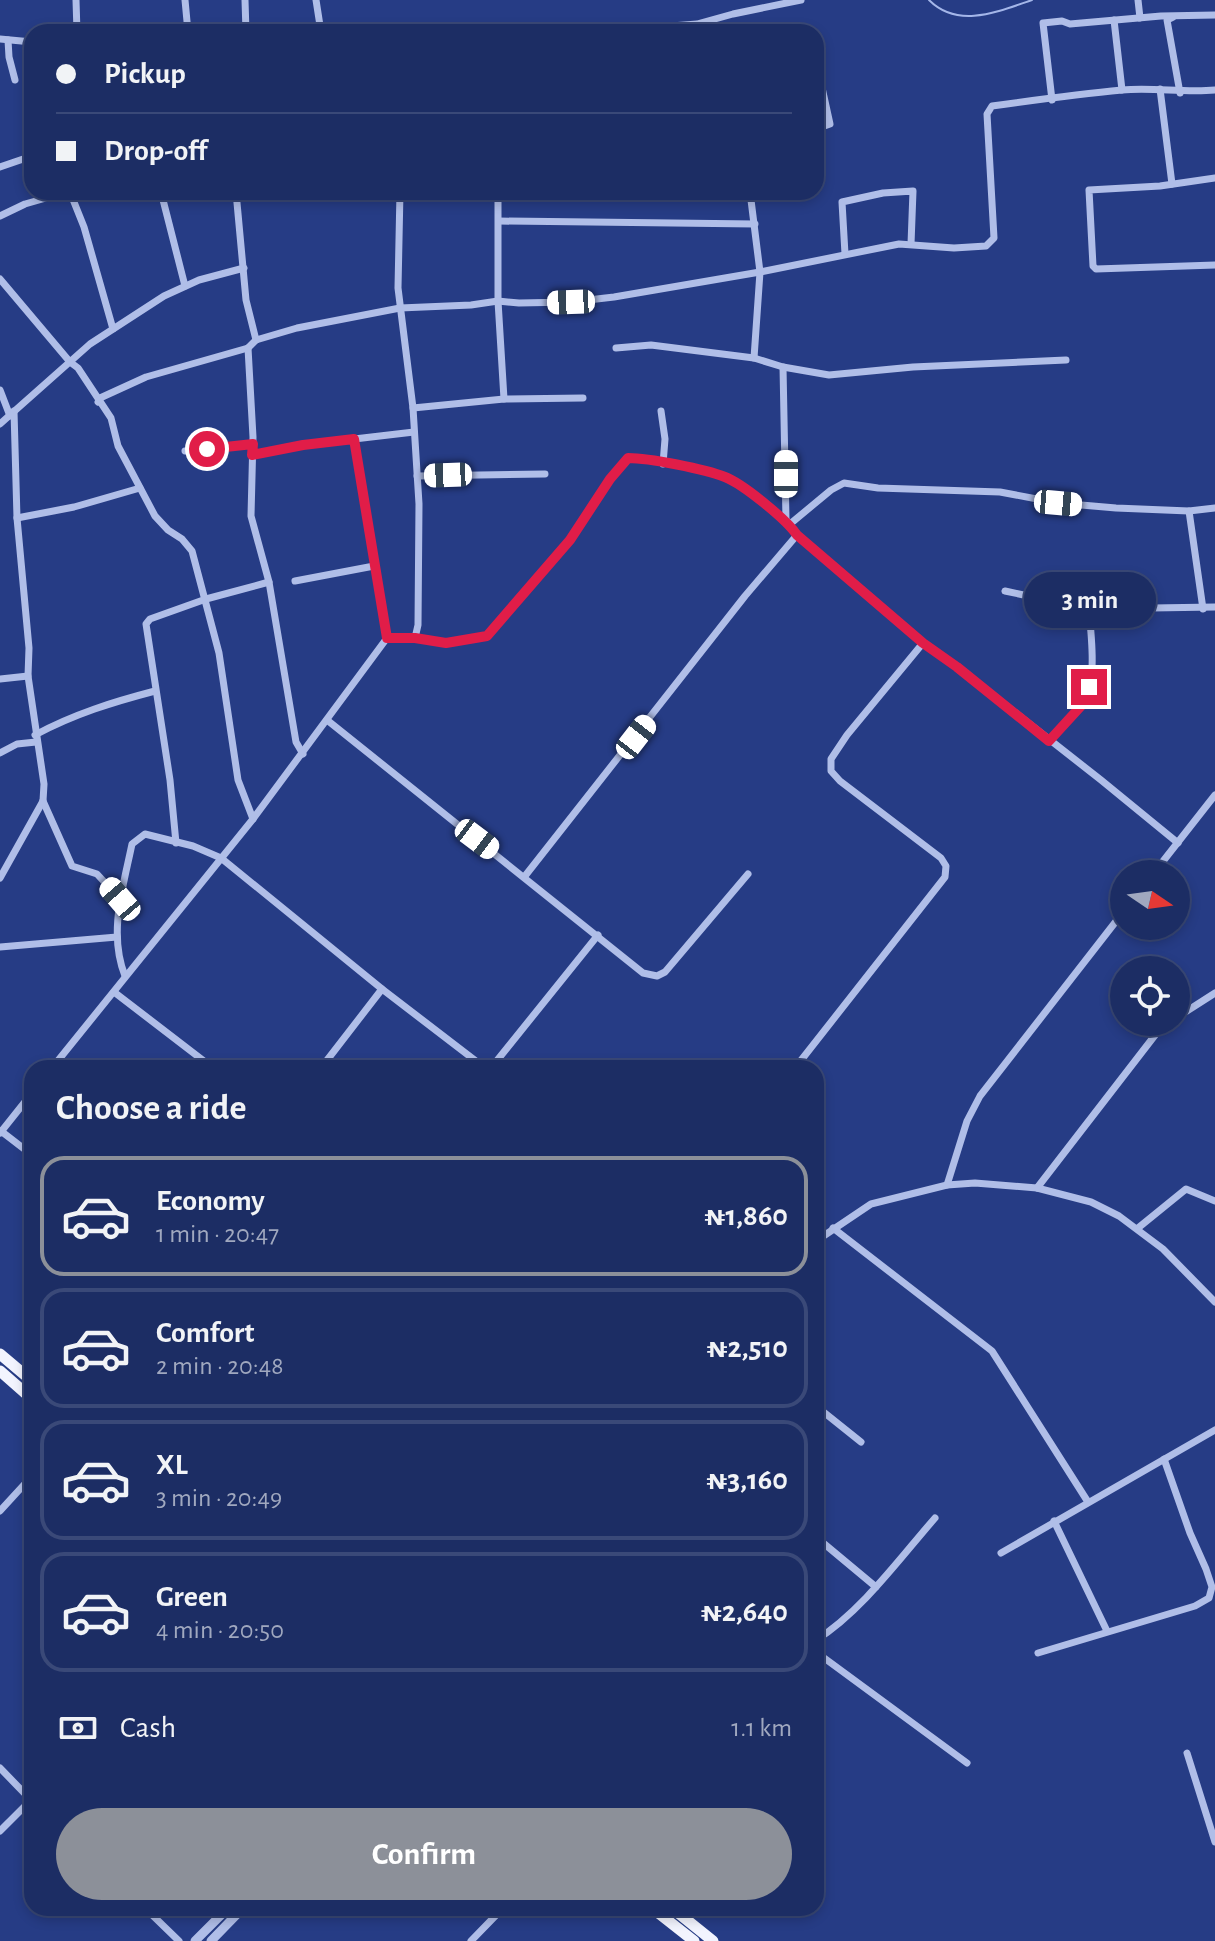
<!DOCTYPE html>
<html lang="en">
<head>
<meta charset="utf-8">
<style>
  body { margin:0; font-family:"Alegreya Sans",sans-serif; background:#25356a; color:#f1f3f6; height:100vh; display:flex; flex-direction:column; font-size:30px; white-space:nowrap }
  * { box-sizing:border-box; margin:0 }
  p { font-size:26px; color:#a0a8bf }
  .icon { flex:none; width:44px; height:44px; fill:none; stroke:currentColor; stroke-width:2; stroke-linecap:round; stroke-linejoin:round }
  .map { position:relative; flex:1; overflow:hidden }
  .sheet { position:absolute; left:24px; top:1060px; width:800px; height:856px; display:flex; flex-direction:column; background:#1c2d64; border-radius:24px; box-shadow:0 4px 12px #0003,0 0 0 2px #3a4978 }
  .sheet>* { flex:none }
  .top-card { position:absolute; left:24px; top:24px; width:800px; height:176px; border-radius:24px; box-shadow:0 4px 12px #0003,0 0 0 2px #3a4978; display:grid; align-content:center; height:176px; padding:0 32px; background:#1c2d64 }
  .needle { width:52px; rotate:103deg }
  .buttons { position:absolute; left:1110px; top:860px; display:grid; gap:16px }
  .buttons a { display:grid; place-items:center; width:80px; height:80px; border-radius:50%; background:#1c2d64; box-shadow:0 4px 12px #0003,0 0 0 2px #3a4978; font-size:40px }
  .end { position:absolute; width:36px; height:36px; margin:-18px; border:10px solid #e11d48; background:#fff; box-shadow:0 0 0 4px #fff }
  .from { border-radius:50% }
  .bubble { position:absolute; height:56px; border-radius:28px; background:#1c2d64; box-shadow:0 4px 12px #0003,0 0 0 2px #3a4978; font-size:26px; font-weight:700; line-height:56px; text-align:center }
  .car { position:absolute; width:24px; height:48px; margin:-24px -12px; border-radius:10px; box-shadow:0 0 6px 2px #0007; background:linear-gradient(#fff 24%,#345 0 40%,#fff 0 76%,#345 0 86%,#fff 0) }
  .top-card b { display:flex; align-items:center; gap:28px; height:76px; font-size:30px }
  .top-card b+b { border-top:2px solid #3a4978 }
  .top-card i { width:20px; height:20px; background:#f1f3f6 }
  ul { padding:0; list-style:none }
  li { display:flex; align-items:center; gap:24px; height:120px; margin:0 16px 12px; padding:0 16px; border:4px solid #3a4978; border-radius:24px }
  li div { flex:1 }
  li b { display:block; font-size:30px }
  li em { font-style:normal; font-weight:700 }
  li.selected { border-color:#8c9099 }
  li>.icon { width:72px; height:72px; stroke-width:1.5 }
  h2 { padding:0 32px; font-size:36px; line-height:96px }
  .pay { display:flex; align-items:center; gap:20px; height:88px; padding:0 32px; font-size:30px }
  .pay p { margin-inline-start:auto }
  .primary-button { display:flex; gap:16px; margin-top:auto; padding:16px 32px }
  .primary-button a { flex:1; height:92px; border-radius:48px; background:#8c9099; color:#fff; font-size:32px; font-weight:700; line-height:92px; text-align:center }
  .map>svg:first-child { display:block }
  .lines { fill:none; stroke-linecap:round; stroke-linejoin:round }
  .stream { stroke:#a4b6e9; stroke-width:2 }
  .minor { stroke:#b0bee8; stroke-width:7 }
  .tertiary { stroke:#b0bee8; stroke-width:9 }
  .primary { stroke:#f2f4fe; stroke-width:11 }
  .route { stroke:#e11d48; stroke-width:10 }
</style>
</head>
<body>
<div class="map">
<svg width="1215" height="1941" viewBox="0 0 1215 1941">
  <rect width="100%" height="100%" fill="#263c85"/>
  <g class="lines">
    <path class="stream" d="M929,0C958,29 997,12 1032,0"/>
    <g class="minor">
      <path d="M76,0L77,32"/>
      <path d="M185,0L188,32"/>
      <path d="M245,0L246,32"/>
      <path d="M316,0L321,32"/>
      <path d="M1138,0L1140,18"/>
      <path d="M1173,17L1167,20L1180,93"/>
      <path d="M1114,20L1122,90"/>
      <path d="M537,32L608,31L697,24L733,14L801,0"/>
      <path d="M0,39L32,42"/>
      <path d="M8,40L9,57L15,80"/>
      <path d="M816,83H821L830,124L816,129"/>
      <path d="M1160,89L1172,184"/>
      <path d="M1052,100L1043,23L1062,21L1070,24L1161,16L1215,15"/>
      <path d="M0,167L32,156"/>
      <path d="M1215,178L1160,186L1089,190L1093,266L1096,269L1215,265"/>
      <path d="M70,192L84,227L113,329"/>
      <path d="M161,192L185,286"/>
      <path d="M236,192L246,300L256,340"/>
      <path d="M498,192V301L504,399"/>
      <path d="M750,192L760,272L754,358"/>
      <path d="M0,216L25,204L67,192"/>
      <path d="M499,221L755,224"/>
      <path d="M845,254L842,202L883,193L913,191L911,244"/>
      <path d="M0,279L70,362L78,368L111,418L118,446L155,516L168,530L182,539L192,551L219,653L238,780L253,819"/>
      <path d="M248,348L253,437L251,516L269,582L296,742L303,754"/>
      <path d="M616,348L651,345L754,358L783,367L829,375L913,367L1066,360"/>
      <path d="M783,367L786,520L797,535L923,643L957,667L1101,780L1178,843"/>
      <path d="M0,390L10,416"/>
      <path d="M98,402L100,398L146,377L248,348L256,340L297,328L400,308L471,305L498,301L519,303L571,302L614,297L760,272L899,244L954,248L986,246L994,238L987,114L992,106C1035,100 1079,94 1122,90C1153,87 1184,93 1215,90"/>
      <path d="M413,408L504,399L583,398"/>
      <path d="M661,411L665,439L663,464"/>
      <path d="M0,424L90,344L164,296L199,280L244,268"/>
      <path d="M354,439L387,638"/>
      <path d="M185,451L253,444"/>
      <path d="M252,455L303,445L414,432"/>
      <path d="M417,476L545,474"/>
      <path d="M1189,511L1203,609"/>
      <path d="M17,518L74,507L140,488"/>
      <path d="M790,524L831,490L844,483L878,488L1000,492L1058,503L1116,508L1189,511L1215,508"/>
      <path d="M295,581L374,566"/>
      <path d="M1005,591L1089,609L1215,607"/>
      <path d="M415,638L446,643L487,636L570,540L610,479L628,458C648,458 706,469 725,477C744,485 769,508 786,520"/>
      <path d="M0,679L28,676"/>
      <path d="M327,720L643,973L657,976L665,972L748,874"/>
      <path d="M35,735C74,714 113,702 155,691"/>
      <path d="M1049,741C1059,730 1070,720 1079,708C1099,682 1091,640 1089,609"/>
      <path d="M0,753L17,744L36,742"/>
      <path d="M43,801L72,866L97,874L120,899"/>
      <path d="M176,843L170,780L146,624L150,619L206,599L269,582"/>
      <path d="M1153,874L1215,795"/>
      <path d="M525,876L745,596L797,535"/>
      <path d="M0,878L43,801L44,784L28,676L29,648L17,518L14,411"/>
      <path d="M0,947L117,937"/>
      <path d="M125,976C108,933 123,888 132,844L145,834L193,846L221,858L382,989L485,1068"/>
      <path d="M114,992L213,1068"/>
      <path d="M1176,1018L1215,993"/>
      <path d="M52,1068L253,819L387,638H415L418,625L419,504L413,408L398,288L400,192"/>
      <path d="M321,1068L382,989"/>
      <path d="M491,1068L598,935"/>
      <path d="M795,1068L945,877L946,866L941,858L840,781L831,771V759L847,735L923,643"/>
      <path d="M1,1131L32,1155"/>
      <path d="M0,1133L32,1093"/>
      <path d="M947,1185L967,1121L980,1096L1124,911"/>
      <path d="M1037,1188L1159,1030L1170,1022"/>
      <path d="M833,1228L992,1351L1088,1502"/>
      <path d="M1138,1228L1186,1189L1215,1201"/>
      <path d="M816,1241L871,1204L947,1185L975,1183L1037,1188L1091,1202L1119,1216L1163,1249L1215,1302"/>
      <path d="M816,1406L861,1442"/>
      <path d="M0,1511L32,1476"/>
      <path d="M1054,1521L1107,1631"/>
      <path d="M816,1537L876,1587"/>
      <path d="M1001,1553L1215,1430"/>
      <path d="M816,1640C861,1612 900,1558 935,1518"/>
      <path d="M816,1652L967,1763"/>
      <path d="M1038,1653L1195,1606L1209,1598L1212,1587L1206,1569L1190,1533L1164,1459"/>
      <path d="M1187,1753L1215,1842"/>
      <path d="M0,1768L32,1801"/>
      <path d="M0,1831L31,1800"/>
      <path d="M145,1908L179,1941"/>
      <path d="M471,1941L503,1908"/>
    </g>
    <g class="tertiary">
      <path d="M195,1941L228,1908"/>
      <path d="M211,1941L243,1908"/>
    </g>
    <g class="primary">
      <path d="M0,1354L32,1381"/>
      <path d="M0,1371L32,1399"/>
      <path d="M652,1908L694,1941"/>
      <path d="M672,1908L713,1941"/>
    </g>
  </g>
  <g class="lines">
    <path class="route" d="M207,449L253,444L252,455L303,445L354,439L387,638H415L446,643L487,636L570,540L610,479L628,458C649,458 705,469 725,477C743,484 786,519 797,535L923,643L957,667L1049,741L1081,706L1089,687"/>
  </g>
</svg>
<div class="buttons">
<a><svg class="needle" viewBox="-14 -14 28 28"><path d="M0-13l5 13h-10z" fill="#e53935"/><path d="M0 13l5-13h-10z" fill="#a0a8bf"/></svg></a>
<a><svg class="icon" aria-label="locate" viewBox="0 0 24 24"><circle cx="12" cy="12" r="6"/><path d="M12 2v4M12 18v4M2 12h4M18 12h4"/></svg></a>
</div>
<i class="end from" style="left:207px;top:449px"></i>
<i class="end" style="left:1089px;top:687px"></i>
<div class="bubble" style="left:1024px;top:572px;width:132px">3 min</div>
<i class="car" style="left:571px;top:302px;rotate:268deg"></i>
<i class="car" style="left:786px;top:474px;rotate:0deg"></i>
<i class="car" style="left:448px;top:475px;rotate:268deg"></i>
<i class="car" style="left:1058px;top:503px;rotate:95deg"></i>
<i class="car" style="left:636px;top:737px;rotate:38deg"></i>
<i class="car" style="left:477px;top:839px;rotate:127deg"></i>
<i class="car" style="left:120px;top:899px;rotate:319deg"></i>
<div class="top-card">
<b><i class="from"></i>Pickup</b>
<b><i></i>Drop-off</b>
</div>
<section class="sheet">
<h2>Choose a ride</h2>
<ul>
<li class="selected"><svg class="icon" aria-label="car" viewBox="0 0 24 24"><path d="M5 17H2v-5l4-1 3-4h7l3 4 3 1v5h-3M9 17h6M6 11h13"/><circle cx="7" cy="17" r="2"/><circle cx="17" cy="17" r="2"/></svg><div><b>Economy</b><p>1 min · 20:47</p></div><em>₦1,860</em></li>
<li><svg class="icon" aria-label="car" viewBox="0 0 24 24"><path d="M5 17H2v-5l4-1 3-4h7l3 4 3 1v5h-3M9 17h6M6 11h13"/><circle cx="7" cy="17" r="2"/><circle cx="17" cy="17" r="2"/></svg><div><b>Comfort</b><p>2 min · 20:48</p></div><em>₦2,510</em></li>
<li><svg class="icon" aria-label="car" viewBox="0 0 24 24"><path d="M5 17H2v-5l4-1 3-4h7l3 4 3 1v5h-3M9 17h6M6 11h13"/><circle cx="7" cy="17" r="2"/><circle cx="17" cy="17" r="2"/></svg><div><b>XL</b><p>3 min · 20:49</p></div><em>₦3,160</em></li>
<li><svg class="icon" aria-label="car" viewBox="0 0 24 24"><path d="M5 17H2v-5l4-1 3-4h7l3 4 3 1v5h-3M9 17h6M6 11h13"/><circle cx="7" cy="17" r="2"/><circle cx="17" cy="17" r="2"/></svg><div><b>Green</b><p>4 min · 20:50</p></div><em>₦2,640</em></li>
</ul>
<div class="pay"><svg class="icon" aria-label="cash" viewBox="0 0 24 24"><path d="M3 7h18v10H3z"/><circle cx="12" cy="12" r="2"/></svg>Cash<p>1.1 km</p></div>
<div class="primary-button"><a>Confirm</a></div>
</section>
</div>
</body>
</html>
